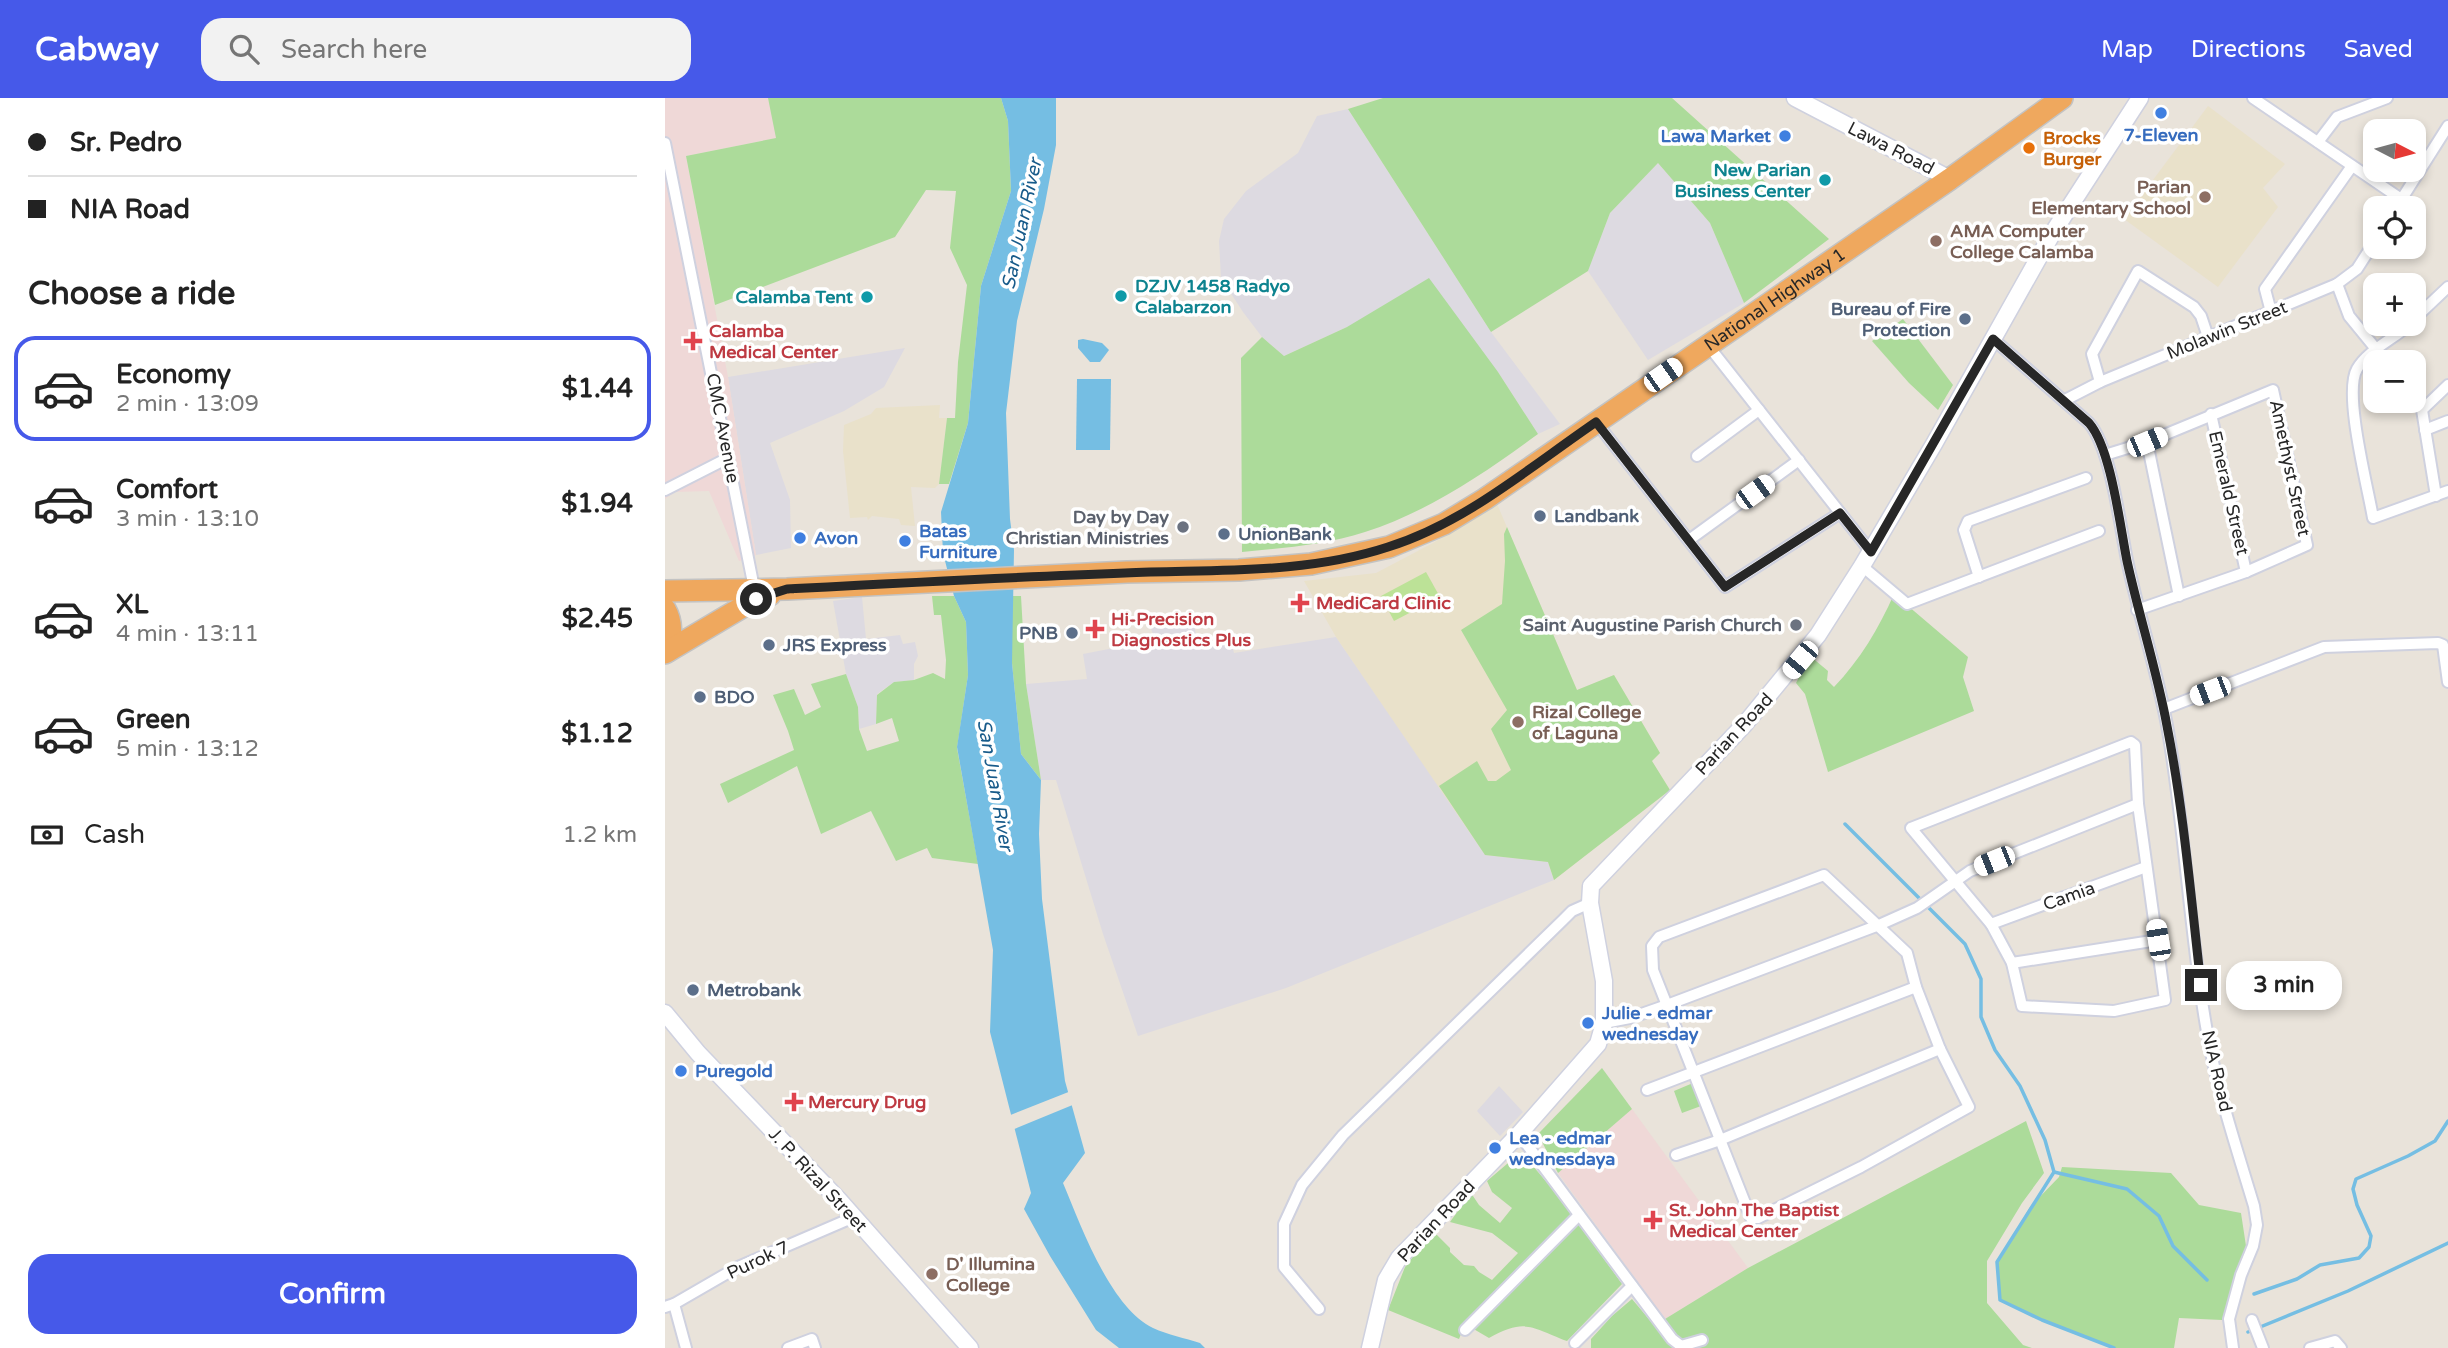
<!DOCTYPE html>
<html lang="en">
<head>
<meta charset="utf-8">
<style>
  body { margin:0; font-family:"Varela Round",sans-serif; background:#f2f2f2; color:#222; height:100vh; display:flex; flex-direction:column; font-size:26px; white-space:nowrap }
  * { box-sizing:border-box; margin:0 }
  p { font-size:23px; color:#767676 }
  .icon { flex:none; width:38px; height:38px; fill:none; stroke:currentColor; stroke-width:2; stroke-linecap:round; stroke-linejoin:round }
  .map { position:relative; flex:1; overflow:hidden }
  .sheet { display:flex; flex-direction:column; background:#fff; width:665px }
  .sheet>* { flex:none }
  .top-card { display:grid; align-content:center; height:154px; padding:0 28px; background:#fff }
  .needle { width:46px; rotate:96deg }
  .tools { position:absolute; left:1698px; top:21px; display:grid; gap:14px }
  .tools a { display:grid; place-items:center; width:63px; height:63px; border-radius:14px; background:#fff; box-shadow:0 4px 10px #0003; font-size:35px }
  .end { position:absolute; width:32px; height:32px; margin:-16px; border:9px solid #272727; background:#fff; box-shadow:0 0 0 4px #fff }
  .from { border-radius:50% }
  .bubble { position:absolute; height:49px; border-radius:21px; background:#fff; box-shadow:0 4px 10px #0003; font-size:23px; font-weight:700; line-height:49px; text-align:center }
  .car { position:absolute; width:21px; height:42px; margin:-21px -10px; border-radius:9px; box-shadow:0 0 5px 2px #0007; background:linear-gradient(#fff 24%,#345 0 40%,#fff 0 76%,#345 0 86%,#fff 0) }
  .top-card b { display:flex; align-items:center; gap:24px; height:66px; font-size:26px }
  .top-card b+b { border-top:2px solid #e0e0e0 }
  .top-card i { width:18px; height:18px; background:#222 }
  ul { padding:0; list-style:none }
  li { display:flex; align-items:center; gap:21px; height:105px; margin:0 14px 10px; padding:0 14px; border:4px solid transparent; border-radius:21px }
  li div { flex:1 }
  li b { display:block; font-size:26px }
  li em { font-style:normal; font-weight:700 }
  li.active { border-color:#4659e9 }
  li>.icon { width:63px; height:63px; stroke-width:1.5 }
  h2 { padding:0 28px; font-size:32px; line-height:84px }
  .pay { display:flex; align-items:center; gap:18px; height:77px; padding:0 28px; font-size:26px }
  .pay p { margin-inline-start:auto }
  .action { display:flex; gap:14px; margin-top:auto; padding:14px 28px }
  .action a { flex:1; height:80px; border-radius:21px; background:#4659e9; color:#fff; font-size:28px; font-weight:700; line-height:80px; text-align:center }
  header { display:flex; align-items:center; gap:42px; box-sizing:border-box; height:98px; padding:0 35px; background:#4659e9; color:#fff }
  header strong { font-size:33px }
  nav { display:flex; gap:38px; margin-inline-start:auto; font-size:24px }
  .search { width:490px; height:63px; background:#f2f2f2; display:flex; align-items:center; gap:18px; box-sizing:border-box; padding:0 24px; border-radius:21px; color:#767676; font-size:26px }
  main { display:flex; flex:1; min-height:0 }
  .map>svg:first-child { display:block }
  .industrial { fill:#dddae1 }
  .education { fill:#e9e1ca }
  .medical { fill:#efd8d7 }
  .green { fill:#acdb9a }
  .pitch { fill:#bce297 }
  .water { fill:#75bee3 }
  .pier { fill:#e9e3da }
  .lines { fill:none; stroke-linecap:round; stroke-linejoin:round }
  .stream { stroke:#75bee3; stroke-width:3.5 }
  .street-casing { stroke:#cfd1df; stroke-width:14 }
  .secondary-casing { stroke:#cfd1df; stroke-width:19 }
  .highway-casing { stroke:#c3c3c3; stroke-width:24 }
  .street { stroke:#fff; stroke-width:10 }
  .secondary { stroke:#fff; stroke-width:16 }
  .highway { stroke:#efa85e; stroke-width:21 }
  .route { stroke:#272727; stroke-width:9 }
  .shop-dot { fill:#3f7fe0; stroke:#fff; stroke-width:2.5 }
  .food-dot { fill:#e8710a; stroke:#fff; stroke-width:2.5 }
  .culture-dot { fill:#0f9aa8; stroke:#fff; stroke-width:2.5 }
  .education-dot { fill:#8d6e63; stroke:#fff; stroke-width:2.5 }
  .service-dot { fill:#5c6f8a; stroke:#fff; stroke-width:2.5 }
  .health-dot { fill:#e0444e; stroke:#fff; stroke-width:2.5 }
  .worship-dot { fill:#6b7280; stroke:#fff; stroke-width:2.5 }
  .labels { text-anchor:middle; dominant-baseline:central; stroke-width:7; stroke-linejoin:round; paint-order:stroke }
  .shop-label { font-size:18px; font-weight:bold; fill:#366cbe; stroke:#fff; text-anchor:start }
  .food-label { font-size:18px; font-weight:bold; fill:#c56008; stroke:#fff; text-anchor:start }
  .street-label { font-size:18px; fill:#272727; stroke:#fff }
  .culture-label { font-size:18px; font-weight:bold; fill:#0d838f; stroke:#fff; text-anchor:end }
  .education-label { font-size:18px; font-weight:bold; fill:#785e54; stroke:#fff; text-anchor:start }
  .service-label { font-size:18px; font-weight:bold; fill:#4e5e75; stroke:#fff; text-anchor:start }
  .health-label { font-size:18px; font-weight:bold; fill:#be3a42; stroke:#fff; text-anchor:start }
  .worship-label { font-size:18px; font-weight:bold; fill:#5b616d; stroke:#fff; text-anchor:end }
  .water-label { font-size:19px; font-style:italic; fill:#185b8a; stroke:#fff }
</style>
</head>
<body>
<header>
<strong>Cabway</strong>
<div class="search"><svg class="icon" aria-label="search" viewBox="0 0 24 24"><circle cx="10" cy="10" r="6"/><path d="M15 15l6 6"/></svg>Search here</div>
<nav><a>Map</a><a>Directions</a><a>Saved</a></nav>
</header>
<main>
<section class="sheet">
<div class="top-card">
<b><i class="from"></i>Sr. Pedro</b>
<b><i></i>NIA Road</b>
</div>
<h2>Choose a ride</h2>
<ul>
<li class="active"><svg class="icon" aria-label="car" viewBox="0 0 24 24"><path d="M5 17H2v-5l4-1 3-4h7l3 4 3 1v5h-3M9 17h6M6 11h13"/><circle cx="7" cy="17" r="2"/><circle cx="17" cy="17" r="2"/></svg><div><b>Economy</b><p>2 min · 13:09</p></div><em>$1.44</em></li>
<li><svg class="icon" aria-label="car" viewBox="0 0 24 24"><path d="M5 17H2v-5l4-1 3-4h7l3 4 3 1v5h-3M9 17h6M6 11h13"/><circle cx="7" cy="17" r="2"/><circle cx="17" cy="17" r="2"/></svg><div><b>Comfort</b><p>3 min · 13:10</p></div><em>$1.94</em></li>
<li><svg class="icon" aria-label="car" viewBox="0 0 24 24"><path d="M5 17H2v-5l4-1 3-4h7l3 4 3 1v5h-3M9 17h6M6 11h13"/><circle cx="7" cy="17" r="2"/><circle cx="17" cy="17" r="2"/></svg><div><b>XL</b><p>4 min · 13:11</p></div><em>$2.45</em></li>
<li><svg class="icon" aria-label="car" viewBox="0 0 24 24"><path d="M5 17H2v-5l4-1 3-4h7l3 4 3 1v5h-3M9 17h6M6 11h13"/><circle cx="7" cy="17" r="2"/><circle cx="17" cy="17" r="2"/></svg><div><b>Green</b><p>5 min · 13:12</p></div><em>$1.12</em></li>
</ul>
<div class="pay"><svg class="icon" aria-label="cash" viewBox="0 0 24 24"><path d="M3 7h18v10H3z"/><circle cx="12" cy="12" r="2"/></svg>Cash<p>1.2 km</p></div>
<div class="action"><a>Confirm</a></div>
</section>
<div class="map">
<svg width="1783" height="1250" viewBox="0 0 1783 1250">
  <rect width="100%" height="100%" fill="#e9e3da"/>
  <g class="industrial">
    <path d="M683,11L826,234L895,326L873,336L833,274L682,229L619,258L597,239L578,214L556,180L554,143L559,121L581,93L633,55L652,18Z"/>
    <path d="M993,65L1045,125L1079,205L983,262L923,173L945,115Z"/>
    <path d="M240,250L219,289L179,313L105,345L125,402L126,450L91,457L63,279Z"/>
    <path d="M197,499L201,541L235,537L238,546L250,544L253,558L249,566V582L229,584L212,596L211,626L194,631L193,609L181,576L168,503Z"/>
    <path d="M529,524L532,545L565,540L569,555L671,539L774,688L883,764L889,782L621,890L473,938L438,836L391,682H376L361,586L422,581L418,556L490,542L484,525Z"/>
    <path d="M834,988L858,1014L835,1038L812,1013Z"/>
  </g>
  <g class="education">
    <path d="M1543,8L1620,66L1598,90L1613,109L1553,189L1459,121Z"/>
    <path d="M275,307L274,320H282L274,386L270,390L246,389L250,428L236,427L234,421L207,418L203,422L202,419L185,420L178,353L179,327L206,316L211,310Z"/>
    <path d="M832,406L912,592L949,577L995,655L987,663L1005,692L889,782L883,764L820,757L671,539L639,483L711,475L768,445Z"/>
  </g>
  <g class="medical">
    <path d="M0,0H103L112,40L21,58L63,279L91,457L85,461L74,463L44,393L10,394L0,401Z"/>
    <path d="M967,1011L1083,1170L1000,1221L893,1075Z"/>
  </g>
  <g class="green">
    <path d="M103,0H336L343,23L346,93L316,188L303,325L284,386H274L282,320H290L293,264L302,187L285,150L291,93L261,92L230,139L50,207L21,58L111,40Z"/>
    <path d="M718,0H1007L1164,141L1079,205L1045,125L993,65L945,115L923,173L826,234L683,11Z"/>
    <path d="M764,180L833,274L873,336C820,375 763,414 700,434C660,447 617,450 577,454L576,260L597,239L619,258L682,229Z"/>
    <path d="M1238,221L1288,287L1273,312L1244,285L1207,243Z"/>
    <path d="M842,429L912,592L949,577L995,655L987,663L1005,692L889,782L883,764L820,757L774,688L812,663L823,683H831L846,672L826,631L842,612L796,532L837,506L840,463L839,436Z"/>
    <path d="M1229,496L1303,559L1298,579L1309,613L1163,674L1140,596L1131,585L1145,558L1163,573L1162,582L1169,589C1195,562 1214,530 1229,496Z"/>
    <path d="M267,498H289L301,524L303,577L292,650L313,766L267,760L262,750L231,763L206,713L156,736L132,668L63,705L55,686L129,652L123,633L108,597L129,591L140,617L156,609L146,586L181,576L193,609L194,631L202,653L234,643L227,620L211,626L212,597L229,584L249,582L268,575L280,581L281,562L276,517H269Z"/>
    <path d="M347,498H356L361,586L376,682L356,656L347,565Z"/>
    <path d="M937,970L967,1011L893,1075L873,1036Z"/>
    <path d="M1028,985L1036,1008L1017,1015L1009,993Z"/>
    <path d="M1361,1023L1379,1075L1357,1105L1322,1163V1205L1358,1247L1367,1250H926V1241L947,1218L967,1201L988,1226L1000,1221L1083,1170Z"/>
    <path d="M856,1054L896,1101L957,1186L902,1243C865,1229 861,1220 824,1240L800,1226L794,1241L723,1212L740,1169L766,1135L772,1137L785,1150V1154L799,1167L809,1168L814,1174L827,1182L853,1155L827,1135L785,1124L806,1095L814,1107L835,1125L847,1110L827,1094L822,1083Z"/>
    <path d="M1397,1069L1506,1075L1534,1107L1576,1115L1581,1148L1557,1222L1514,1220L1509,1250H1449L1377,1222L1335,1202L1332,1164L1365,1109L1394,1079Z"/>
  </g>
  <path class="pitch" d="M761,474L775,499L729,523L716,498Z"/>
  <g class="water">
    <path d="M336,0H391V47L379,111L352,223L341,315L345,421L349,452L347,565L356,656L376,682L374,736L377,801L400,983L420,1055L398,1085C416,1128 445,1209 488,1230C503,1237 520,1240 535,1245L540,1250H454L431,1232L385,1158L359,1111L366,1095L325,934L328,852L292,649L303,577L301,524L289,498L278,455L276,414L303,325L316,188L346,93L343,23Z"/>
    <path d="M418,241L437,245L444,252L435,264H425L413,250V242Z"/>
    <path d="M412,281H446L445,352H411Z"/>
  </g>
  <path class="pier" d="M406,993L410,1006L347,1032L343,1018Z"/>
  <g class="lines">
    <g class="stream">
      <path d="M1180,726L1300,846L1316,881V919L1330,952L1355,988L1380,1042L1389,1074L1332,1164L1335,1202L1377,1222L1449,1250"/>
      <path d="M1389,1074L1462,1091L1494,1118L1508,1148L1542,1182"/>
      <path d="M1589,1196L1632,1181L1655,1167L1694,1160L1704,1149L1706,1138L1692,1107L1688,1091L1691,1081L1743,1058L1770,1043L1783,1023"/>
      <path d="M1583,1234L1683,1193L1783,1145"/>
    </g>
    <g class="street-casing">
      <g id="street">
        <path d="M1588,0L1736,101"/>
        <path d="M1653,44L1672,19L1722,0"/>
        <path d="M0,45L90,495"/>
        <path d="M1731,110L1783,28"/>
        <path d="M1672,186L1684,218L1711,251"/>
        <path d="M1606,214L1600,191L1687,68"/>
        <path d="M1748,222L1783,189"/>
        <path d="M1745,226C1729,241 1703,252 1692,271C1678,295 1703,390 1708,420L1783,393"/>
        <path d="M1328,241L1424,325C1446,350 1455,428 1462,462C1474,519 1493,575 1503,633C1520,731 1524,830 1541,928C1551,989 1571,1048 1589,1108L1592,1127L1588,1148L1576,1177L1564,1221L1568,1250"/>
        <path d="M1042,246L1206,454"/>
        <path d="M1435,284L1427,256L1473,173L1529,209L1536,218L1543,239"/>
        <path d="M1400,302L1435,284L1672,186L1692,171L1710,143"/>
        <path d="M1546,316L1581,474"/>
        <path d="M931,324L1060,489L1175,415"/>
        <path d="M1760,332L1783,323"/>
        <path d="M1482,344L1514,498"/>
        <path d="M1440,357L1482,344L1608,292L1642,447L1581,474L1472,512"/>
        <path d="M1032,358L1094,312"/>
        <path d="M0,392L63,360"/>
        <path d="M1771,398L1757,312L1783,287"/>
        <path d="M1024,442L1134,362"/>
        <path d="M1197,468L1242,506L1434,433"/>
        <path d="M1314,479L1299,432L1303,423L1421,380"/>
        <path d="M1499,611L1659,549L1773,545L1778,547L1783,584"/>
        <path d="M1466,644L1470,647L1473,706L1500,902L1449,913L1357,908L1347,865L1326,826L1246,730Z"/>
        <path d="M1159,777L1242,855L1251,889L1275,951L1304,1009L1196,1069L1093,1120H1086L988,872L987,848L994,839Z"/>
        <path d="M1326,826L1481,769"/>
        <path d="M1347,865L1493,842"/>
        <path d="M939,925L965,920L1002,907L1214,827L1252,810L1305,773L1473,706"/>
        <path d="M982,992L1251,889"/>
        <path d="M854,1036L1007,1241L1016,1248L1037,1242"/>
        <path d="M1011,1057L1055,1042L1275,951"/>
        <path d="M9,1206L21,1250"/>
        <path d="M0,1209L9,1206L73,1169L189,1119"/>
        <path d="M654,1211L619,1169V1126L637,1087L678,1037L898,822L907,813L925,805"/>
        <path d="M1587,1222L1598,1250"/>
        <path d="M800,1232L914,1117"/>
        <path d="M910,1245L967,1188"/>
        <path d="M123,1250L147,1241L150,1250"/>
        <path d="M1645,1250L1670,1243L1676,1250"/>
      </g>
    </g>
    <g class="secondary-casing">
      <g id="secondary">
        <path d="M1130,0L1285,81"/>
        <path d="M0,915L33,955L174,1102L305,1250"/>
        <path d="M705,1250L721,1182L734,1160L854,1036L933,946L939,925V883L925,805L926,788L1079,627L1153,537L1197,468L1269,346L1387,136L1475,0"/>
      </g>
    </g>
    <g class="highway-casing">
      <g id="highway">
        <path id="s1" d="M0,493L122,491L462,474L574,472L646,466L724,449L779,426L820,401L1285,81L1397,0"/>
        <path d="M0,511C8,525 6,538 3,553"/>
        <path d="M0,555L91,501L105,497"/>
      </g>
    </g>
    <use href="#street" class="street"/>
    <use href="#secondary" class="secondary"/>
    <use href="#highway" class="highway"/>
  </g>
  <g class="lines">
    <path class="route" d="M91,501L122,491C235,485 347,479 460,475C548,471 638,477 723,449C800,425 865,369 931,324L1060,489L1175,415L1206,454L1328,241L1424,325C1446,350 1455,428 1462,463C1474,518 1492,573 1502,628C1519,714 1526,801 1536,887"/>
  </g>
  <g class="shop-dot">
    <circle cx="1496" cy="15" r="7"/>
    <circle cx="1120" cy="38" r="7"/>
    <circle cx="135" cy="440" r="7"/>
    <circle cx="240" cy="443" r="7"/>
    <circle cx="923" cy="925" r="7"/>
    <circle cx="16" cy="973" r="7"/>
    <circle cx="830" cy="1050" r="7"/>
  </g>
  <circle class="food-dot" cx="1364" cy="50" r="7"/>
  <g class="culture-dot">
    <circle cx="1160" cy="82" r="7"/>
    <circle cx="456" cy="198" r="7"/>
    <circle cx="202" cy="199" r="7"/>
  </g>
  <g class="education-dot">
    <circle cx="1540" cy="99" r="7"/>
    <circle cx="1271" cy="143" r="7"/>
    <circle cx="853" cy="624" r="7"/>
    <circle cx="267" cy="1176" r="7"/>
  </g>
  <g class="service-dot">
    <circle cx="1300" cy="221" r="7"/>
    <circle cx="875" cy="418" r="7"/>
    <circle cx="559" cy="436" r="7"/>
    <circle cx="407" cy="535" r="7"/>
    <circle cx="104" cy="547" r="7"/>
    <circle cx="35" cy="599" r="7"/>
    <circle cx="28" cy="892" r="7"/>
  </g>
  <g class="health-dot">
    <path d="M24.5 232.5h7v7h7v7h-7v7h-7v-7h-7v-7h7z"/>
    <path d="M631.5 494.5h7v7h7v7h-7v7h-7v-7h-7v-7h7z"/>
    <path d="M426.5 520.5h7v7h7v7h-7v7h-7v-7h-7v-7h7z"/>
    <path d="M125.5 993.5h7v7h7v7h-7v7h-7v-7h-7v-7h7z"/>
    <path d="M984.5 1111.5h7v7h7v7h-7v7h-7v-7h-7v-7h7z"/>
  </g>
  <g class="worship-dot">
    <circle cx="518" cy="429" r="7"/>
    <circle cx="1131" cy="527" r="7"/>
  </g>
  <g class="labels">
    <g class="shop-label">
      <text x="1496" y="37" text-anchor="middle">7-Eleven</text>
      <text x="1106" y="38" text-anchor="end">Lawa Market</text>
      <text x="254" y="433">Batas<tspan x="254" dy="21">Furniture</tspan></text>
      <text x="149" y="440">Avon</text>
      <text x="937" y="915">Julie - edmar<tspan x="937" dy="21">wednesday</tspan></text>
      <text x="30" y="973">Puregold</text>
      <text x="844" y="1040">Lea - edmar<tspan x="844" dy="21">wednesdaya</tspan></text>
    </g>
    <g class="food-label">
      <text x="1378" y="40">Brocks<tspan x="1378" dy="21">Burger</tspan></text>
    </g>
    <g class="street-label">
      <text transform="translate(1226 50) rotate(27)">Lawa Road</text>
      <text stroke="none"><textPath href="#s1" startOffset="1186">National Highway 1</textPath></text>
      <text transform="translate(1562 232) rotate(-22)">Molawin Street</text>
      <text transform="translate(58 330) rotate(79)">CMC Avenue</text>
      <text transform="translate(1625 370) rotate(78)">Amethyst Street</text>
      <text transform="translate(1564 395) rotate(77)">Emerald Street</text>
      <text transform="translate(1069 636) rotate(-47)">Parian Road</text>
      <text transform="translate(1404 798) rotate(-20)">Camia</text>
      <text transform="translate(1552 973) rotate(77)">NIA Road</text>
      <text transform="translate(153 1082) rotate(47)">J. P. Rizal Street</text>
      <text transform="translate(771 1123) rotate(-47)">Parian Road</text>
      <text transform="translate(93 1162) rotate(-25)">Purok 7</text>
    </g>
    <g class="culture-label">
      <text x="1146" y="72">New Parian<tspan x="1146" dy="21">Business Center</tspan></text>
      <text x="470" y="188" text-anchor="start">DZJV 1458 Radyo<tspan x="470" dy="21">Calabarzon</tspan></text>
      <text x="188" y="199">Calamba Tent</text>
    </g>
    <g class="education-label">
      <text x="1526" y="89" text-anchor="end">Parian<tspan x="1526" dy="21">Elementary School</tspan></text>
      <text x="1285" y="133">AMA Computer<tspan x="1285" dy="21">College Calamba</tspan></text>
      <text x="867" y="614">Rizal College<tspan x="867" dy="21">of Laguna</tspan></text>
      <text x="281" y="1166">D' Illumina<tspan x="281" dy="21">College</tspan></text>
    </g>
    <g class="service-label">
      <text x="1286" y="211" text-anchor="end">Bureau of Fire<tspan x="1286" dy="21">Protection</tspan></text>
      <text x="889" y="418">Landbank</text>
      <text x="573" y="436">UnionBank</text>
      <text x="393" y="535" text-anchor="end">PNB</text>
      <text x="118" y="547">JRS Express</text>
      <text x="49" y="599">BDO</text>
      <text x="42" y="892">Metrobank</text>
    </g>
    <g class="health-label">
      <text x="44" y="233">Calamba<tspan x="44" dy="21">Medical Center</tspan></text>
      <text x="651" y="505">MediCard Clinic</text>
      <text x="446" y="521">Hi-Precision<tspan x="446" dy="21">Diagnostics Plus</tspan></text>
      <text x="143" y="1004">Mercury Drug</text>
      <text x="1004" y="1112">St. John The Baptist<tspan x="1004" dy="21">Medical Center</tspan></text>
    </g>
    <g class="worship-label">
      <text x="504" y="419">Day by Day<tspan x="504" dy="21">Christian Ministries</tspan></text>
      <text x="1117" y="527">Saint Augustine Parish Church</text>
    </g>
    <g class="water-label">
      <text transform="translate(357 126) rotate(-78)">San Juan River</text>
      <text transform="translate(330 687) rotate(80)">San Juan River</text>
    </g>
  </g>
</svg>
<div class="tools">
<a><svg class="needle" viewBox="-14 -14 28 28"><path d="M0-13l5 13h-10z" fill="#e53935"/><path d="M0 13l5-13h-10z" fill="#767676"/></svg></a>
<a><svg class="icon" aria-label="locate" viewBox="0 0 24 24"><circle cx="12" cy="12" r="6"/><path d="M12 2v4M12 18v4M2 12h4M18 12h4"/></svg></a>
<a>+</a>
<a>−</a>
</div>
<i class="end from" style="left:91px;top:501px"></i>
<i class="end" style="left:1536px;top:887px"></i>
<div class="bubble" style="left:1561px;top:863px;width:116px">3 min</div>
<i class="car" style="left:998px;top:277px;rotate:55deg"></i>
<i class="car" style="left:1482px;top:344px;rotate:67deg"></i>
<i class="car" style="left:1090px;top:394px;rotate:54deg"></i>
<i class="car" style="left:1135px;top:562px;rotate:220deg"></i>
<i class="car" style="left:1545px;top:593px;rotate:249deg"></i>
<i class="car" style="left:1329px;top:763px;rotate:248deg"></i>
<i class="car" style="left:1493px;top:842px;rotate:351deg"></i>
</div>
</main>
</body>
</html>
